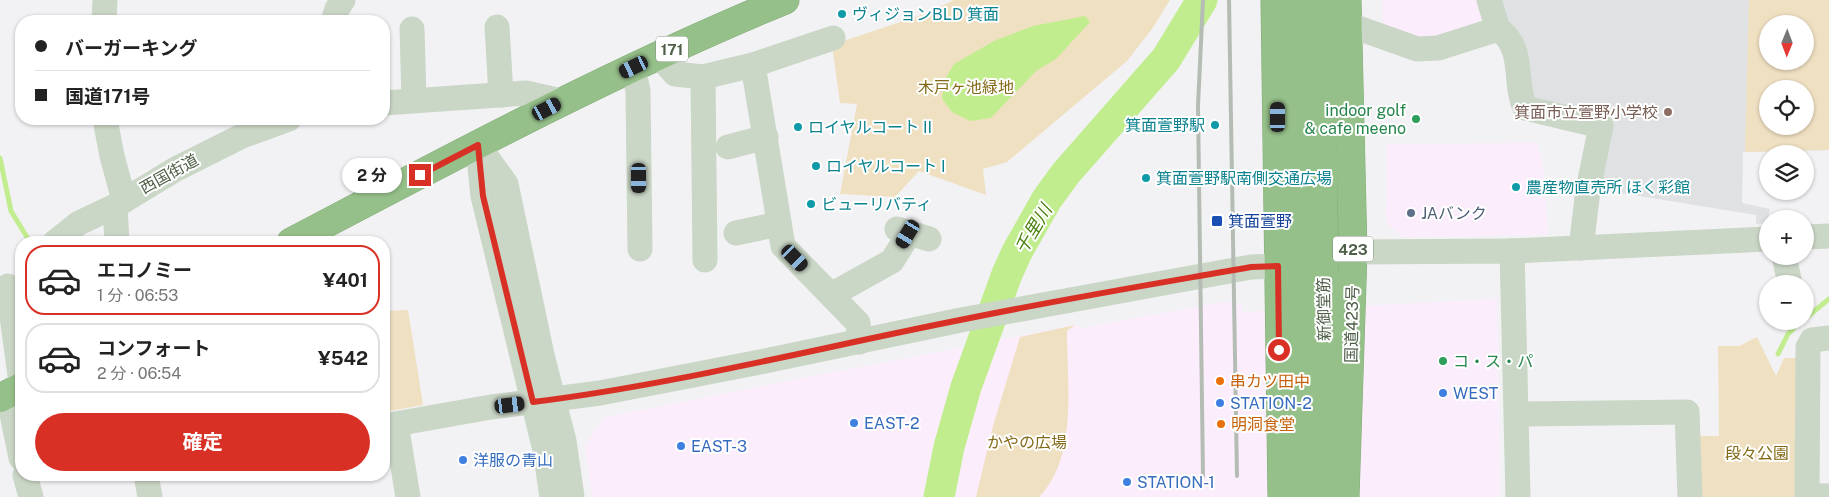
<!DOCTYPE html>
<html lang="ja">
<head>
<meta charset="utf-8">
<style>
  body { margin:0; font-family:"Public Sans","Noto Sans JP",sans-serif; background:#f2f2f2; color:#222; height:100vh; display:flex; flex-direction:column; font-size:19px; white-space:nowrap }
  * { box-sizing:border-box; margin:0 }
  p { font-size:16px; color:#767676 }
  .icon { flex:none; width:28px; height:28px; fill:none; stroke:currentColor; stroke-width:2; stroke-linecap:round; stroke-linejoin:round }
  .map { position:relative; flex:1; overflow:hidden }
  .side { position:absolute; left:15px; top:236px; width:375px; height:245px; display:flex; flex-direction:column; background:#fff; border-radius:20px; box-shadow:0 1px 4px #0004 }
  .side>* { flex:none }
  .top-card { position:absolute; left:15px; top:15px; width:375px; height:110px; border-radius:20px; box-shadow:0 1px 4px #0004; display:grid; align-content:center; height:110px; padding:0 20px; background:#fff }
  .needle { width:32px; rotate:181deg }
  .fabs { position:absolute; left:1759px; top:15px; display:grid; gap:10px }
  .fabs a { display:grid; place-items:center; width:55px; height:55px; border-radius:50%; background:#fff; box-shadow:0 1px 4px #0004; font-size:25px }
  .end { position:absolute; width:22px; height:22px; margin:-11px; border:6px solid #d93025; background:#fff; box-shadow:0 0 0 2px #fff }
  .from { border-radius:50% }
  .bubble { position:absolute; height:35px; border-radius:18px; background:#fff; box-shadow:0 1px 4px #0004; font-size:16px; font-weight:700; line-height:35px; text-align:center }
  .car { position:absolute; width:15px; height:30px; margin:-15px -8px; border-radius:6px; box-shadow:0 0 4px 1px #0007; background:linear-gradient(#222 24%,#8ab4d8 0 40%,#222 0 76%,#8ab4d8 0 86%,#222 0) }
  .top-card b { display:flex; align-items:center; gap:18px; height:48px; font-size:19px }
  .top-card b+b { border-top:1px solid #e0e0e0 }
  .top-card i { width:12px; height:12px; background:#222 }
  ul { padding:9px 0 0; list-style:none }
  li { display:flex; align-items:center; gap:15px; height:70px; margin:0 10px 8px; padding:0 10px; border:2px solid #e0e0e0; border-radius:20px }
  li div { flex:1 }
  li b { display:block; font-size:19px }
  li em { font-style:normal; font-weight:700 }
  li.selected { border-color:#d93025 }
  li>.icon { width:45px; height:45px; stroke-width:1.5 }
  .primary-button { display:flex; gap:10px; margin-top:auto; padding:10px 20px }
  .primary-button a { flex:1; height:58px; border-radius:30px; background:#d93025; color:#fff; font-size:20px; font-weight:700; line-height:58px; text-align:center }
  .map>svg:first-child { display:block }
  .commercial { fill:#fcedfd }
  .education { fill:#e0e1e2; fill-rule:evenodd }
  .green { fill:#f0e0c2; fill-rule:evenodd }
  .water { fill:#c1ed8f }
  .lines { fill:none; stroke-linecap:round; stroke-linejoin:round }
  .stream { stroke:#c1ed8f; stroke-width:5 }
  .river { stroke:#c1ed8f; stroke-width:31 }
  .highway-casing { stroke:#81ac75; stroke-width:29 }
  .minor { stroke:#cad6c6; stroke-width:25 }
  .highway { stroke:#96c08a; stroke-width:28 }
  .rail { stroke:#b5bcb4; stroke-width:4 }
  .route { stroke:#d93025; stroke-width:6 }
  .culture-dot { fill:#0f9aa8; stroke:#fff; stroke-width:2 }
  .education-dot { fill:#8d6e63; stroke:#fff; stroke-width:2 }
  .leisure-dot { fill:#2e9e5b; stroke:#fff; stroke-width:2 }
  .service-dot { fill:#5c6f8a; stroke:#fff; stroke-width:2 }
  .transit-dot { fill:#1a4fb4; stroke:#fff; stroke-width:2 }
  .food-dot { fill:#e8710a; stroke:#fff; stroke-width:2 }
  .shop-dot { fill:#3f7fe0; stroke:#fff; stroke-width:2 }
  .labels { text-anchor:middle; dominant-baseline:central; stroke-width:4; stroke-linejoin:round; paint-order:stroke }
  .shield { fill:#fff; stroke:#849080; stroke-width:1 }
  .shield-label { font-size:15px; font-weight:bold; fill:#4f6049 }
  .culture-label { font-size:16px; fill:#0d838f; stroke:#fff; text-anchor:start }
  .park-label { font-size:16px; fill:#836a17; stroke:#fff }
  .leisure-label { font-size:16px; fill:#27864d; stroke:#fff; text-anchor:end }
  .education-label { font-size:16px; fill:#785e54; stroke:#fff; text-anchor:end }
  .street-label { font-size:16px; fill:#4f6049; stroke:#fff }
  .service-label { font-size:16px; fill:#4e5e75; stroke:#fff; text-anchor:start }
  .transit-label { font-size:16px; fill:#164399; stroke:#fff; text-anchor:start }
  .food-label { font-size:16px; fill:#c56008; stroke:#fff; text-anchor:start }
  .shop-label { font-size:16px; fill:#366cbe; stroke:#fff; text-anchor:start }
  .water-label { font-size:18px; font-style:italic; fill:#4a800e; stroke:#fff }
</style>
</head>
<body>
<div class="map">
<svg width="1829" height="497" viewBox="0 0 1829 497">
  <rect width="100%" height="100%" fill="#f2f2f4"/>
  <g class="commercial">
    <path d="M1383,0H1483L1492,24L1429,40L1383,29Z"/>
    <path d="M1537,143L1543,166L1548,235L1402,237L1386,222L1387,144Z"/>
    <path d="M1497,299L1500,497H592L585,445L605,417L1075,325L1082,328L1222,302L1242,303V312Z"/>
  </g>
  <path class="education" d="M1496,0H1829V150L1743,152L1742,203L1770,209L1767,223L1756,224V215L1596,189L1606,121L1529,103ZM1768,24H1805V61H1768ZM1768,89H1805V126H1768Z"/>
  <g class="green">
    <path d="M954,0H1170L1152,29L1127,61L1007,162L983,169L986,195L919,171L895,197L840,194L857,104L840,103L832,45L927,13Z"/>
    <path d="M1749,0H1829V150L1745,152ZM1768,24H1805V61H1768ZM1768,89H1805V126H1768Z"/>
    <path d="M408,310L423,405L384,412V311Z"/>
    <path d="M1075,325L1067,331C1067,382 1078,458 1039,497H976L993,426L1020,337Z"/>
    <path d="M1757,337L1776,376L1784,358H1798L1799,497H1698L1697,436H1719L1718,346H1739Z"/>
  </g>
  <path class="water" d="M1085,16L1090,22L1056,59L1036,71L991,118L970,121L952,112L942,99L944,81L954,64L994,41L1033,26Z"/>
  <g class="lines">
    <g class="stream">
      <path d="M0,158L11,211L30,242"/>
      <path d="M1807,317L1829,299"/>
      <path d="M1778,354L1788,334L1793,329"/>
    </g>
    <path class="river" d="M939,497L949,447L966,387L1007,274L1017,252L1047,199L1066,173L1166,59L1202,0"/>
    <g class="highway-casing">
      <g id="highway">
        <path d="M1275,0L1282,497"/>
        <path d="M1301,0L1304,497"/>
        <path d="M1321,0L1327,497"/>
        <path d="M291,242C453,157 615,70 785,0"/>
        <path d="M0,398L21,387"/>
        <path d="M1345,497L1353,252L1347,0"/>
      </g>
    </g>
    <g class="minor">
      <path d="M1489,0L1498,29"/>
      <path d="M104,21L105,0"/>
      <path d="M333,21L337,9L343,0"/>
      <path d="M1347,24L1417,49L1438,48L1498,29C1526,48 1513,82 1525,108L1601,126L1588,190L1581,248"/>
      <path d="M497,27L501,95"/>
      <path d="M412,29L414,100"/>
      <path d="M658,55L675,74L703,77L753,65L833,38"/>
      <path d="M753,65L783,246L858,323L860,342"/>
      <path d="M633,67L638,91L640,249"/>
      <path d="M703,77L705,260"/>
      <path d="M384,103L526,93L561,101"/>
      <path d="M105,119L112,156L124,200"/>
      <path d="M478,145L506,184L542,355L564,441L572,497"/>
      <path d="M728,147L766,137"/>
      <path d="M478,148L483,196L545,450L552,497"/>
      <path d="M115,206L117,242"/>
      <path d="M897,229L929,239"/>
      <path d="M736,233L779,224"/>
      <path d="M1805,237L1829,236"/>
      <path d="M55,242L79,223L115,206L176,169L242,136L289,119"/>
      <path d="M1512,251L1768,239"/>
      <path d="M1353,252L1512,251L1518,497"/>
      <path d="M1784,256L1790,284"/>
      <path d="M8,286L21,383"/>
      <path d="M831,295L892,261L909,234"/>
      <path d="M1829,338L1812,340L1808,347L1807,496H1829"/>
      <path d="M8,394L21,458"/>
      <path d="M1517,414L1687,412L1690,497"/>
      <path d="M396,424L408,497"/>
      <path d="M384,426L491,407L600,393L765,361L961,320L1251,267L1278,266"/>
      <path d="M25,475L31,497"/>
      <path d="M146,475L150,497"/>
    </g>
    <use href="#highway" class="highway"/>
    <g class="rail">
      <path d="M1203,0L1198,106L1203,476"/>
      <path d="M1229,0L1237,476"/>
    </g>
  </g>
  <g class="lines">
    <path class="route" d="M420,175L478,145L483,196L533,402C677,384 818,348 960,320C1057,300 1154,284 1251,267L1278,266L1279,350"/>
  </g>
  <g class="culture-dot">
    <circle cx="842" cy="14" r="5"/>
    <circle cx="1215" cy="125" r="5"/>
    <circle cx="798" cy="127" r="5"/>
    <circle cx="816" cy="166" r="5"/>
    <circle cx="1146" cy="178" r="5"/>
    <circle cx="1516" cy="187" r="5"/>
    <circle cx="811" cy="204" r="5"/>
  </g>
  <circle class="education-dot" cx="1668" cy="112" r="5"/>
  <g class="leisure-dot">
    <circle cx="1416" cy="119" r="5"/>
    <circle cx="1443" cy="361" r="5"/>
  </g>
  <circle class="service-dot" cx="1411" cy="213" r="5"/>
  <rect class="transit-dot" x="1211" y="215" width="12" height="12" rx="2.5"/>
  <g class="food-dot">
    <circle cx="1220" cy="381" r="5"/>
    <circle cx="1221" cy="424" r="5"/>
  </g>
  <g class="shop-dot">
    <circle cx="1443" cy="393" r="5"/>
    <circle cx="1220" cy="403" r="5"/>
    <circle cx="854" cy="423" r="5"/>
    <circle cx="681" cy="446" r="5"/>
    <circle cx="463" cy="460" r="5"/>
    <circle cx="1127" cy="482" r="5"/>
  </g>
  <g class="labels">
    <g class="shield">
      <rect x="656" y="36.5" width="32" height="25" rx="4"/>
      <rect x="1333" y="236.5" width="40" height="25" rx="4"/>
    </g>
    <g class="shield-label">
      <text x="672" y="49">171</text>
      <text x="1353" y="249">423</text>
    </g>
    <g class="culture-label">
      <text x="852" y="14">ヴィジョンBLD 箕面</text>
      <text x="1205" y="125" text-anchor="end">箕面萱野駅</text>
      <text x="808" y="127">ロイヤルコート II</text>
      <text x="826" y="166">ロイヤルコート I</text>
      <text x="1156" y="178">箕面萱野駅南側交通広場</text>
      <text x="1526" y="187">農産物直売所 ほく彩館</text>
      <text x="821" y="204">ビューリバティ</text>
    </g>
    <g class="park-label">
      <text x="966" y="87">木戸ヶ池緑地</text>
      <text x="1027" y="442">かやの広場</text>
      <text x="1757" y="453">段々公園</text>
    </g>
    <g class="leisure-label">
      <text x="1406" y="110">indoor golf<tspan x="1406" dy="18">&amp; cafe meeno</tspan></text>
      <text x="1453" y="361" text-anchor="start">コ・ス・パ</text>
    </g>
    <g class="education-label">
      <text x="1658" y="112">箕面市立萱野小学校</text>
    </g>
    <g class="street-label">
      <text transform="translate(169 174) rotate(-29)">西国街道</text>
      <text transform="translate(1324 309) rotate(-91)">新御堂筋</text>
      <text transform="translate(1352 324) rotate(-89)">国道423号</text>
    </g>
    <g class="service-label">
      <text x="1421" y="213">JAバンク</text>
    </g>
    <g class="transit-label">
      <text x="1228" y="221">箕面萱野</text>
    </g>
    <g class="food-label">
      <text x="1230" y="381">串カツ田中</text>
      <text x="1231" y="424">明洞食堂</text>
    </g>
    <g class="shop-label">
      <text x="1453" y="393">WEST</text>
      <text x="1230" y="403">STATION-2</text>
      <text x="864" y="423">EAST-2</text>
      <text x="691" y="446">EAST-3</text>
      <text x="473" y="460">洋服の青山</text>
      <text x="1137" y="482">STATION-1</text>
    </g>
    <g class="water-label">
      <text transform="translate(1033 229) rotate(-59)">千里川</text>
    </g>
  </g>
</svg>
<div class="fabs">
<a><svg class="needle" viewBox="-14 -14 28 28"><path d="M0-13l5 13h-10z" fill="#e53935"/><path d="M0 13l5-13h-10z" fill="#767676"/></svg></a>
<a><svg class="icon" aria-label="locate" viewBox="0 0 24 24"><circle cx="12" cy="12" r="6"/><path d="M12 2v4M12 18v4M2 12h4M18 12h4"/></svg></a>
<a><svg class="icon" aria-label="layers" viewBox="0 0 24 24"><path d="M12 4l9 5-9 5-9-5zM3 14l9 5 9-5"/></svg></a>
<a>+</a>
<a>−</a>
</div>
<i class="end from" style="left:1279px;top:350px"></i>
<i class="end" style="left:420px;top:175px"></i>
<div class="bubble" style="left:342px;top:158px;width:60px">2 分</div>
<i class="car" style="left:634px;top:67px;rotate:244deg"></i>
<i class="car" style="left:547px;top:109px;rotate:62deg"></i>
<i class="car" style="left:1278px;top:117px;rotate:0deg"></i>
<i class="car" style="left:639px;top:178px;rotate:180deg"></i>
<i class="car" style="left:908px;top:234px;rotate:211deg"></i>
<i class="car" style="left:795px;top:258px;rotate:136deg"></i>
<i class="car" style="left:510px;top:405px;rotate:83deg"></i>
<div class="top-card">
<b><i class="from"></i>バーガーキング</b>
<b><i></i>国道171号</b>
</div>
<section class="side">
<ul>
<li class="selected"><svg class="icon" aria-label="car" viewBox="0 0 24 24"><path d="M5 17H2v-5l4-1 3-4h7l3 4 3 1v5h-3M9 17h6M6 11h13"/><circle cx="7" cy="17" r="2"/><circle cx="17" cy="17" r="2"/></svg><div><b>エコノミー</b><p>1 分 · 06:53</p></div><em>¥401</em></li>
<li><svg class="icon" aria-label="car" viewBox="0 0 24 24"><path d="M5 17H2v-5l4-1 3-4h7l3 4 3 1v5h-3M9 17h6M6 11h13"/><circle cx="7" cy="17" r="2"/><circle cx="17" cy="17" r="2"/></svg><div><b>コンフォート</b><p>2 分 · 06:54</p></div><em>¥542</em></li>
</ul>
<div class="primary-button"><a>確定</a></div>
</section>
</div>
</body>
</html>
